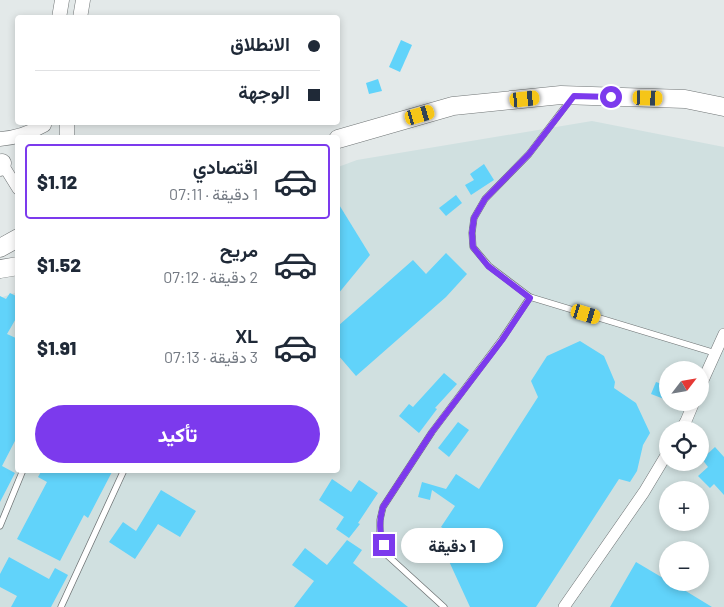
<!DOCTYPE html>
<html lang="ar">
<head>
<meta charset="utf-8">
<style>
  body { margin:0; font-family:Barlow,Vazirmatn,sans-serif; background:#f6f6f7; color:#1f2937; direction:rtl; height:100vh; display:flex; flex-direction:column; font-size:19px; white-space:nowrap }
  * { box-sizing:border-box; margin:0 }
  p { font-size:16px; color:#747a83 }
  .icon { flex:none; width:28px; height:28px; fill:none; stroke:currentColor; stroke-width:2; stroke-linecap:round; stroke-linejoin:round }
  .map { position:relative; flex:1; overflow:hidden; direction:ltr }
  .sheet { position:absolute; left:15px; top:135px; width:325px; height:338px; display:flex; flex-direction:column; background:#fff; border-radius:5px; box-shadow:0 2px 8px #0003; direction:rtl }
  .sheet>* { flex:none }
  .top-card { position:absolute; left:15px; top:15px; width:325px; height:110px; border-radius:5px; box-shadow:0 2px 8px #0003; direction:rtl; display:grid; align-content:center; height:110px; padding:0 20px; background:#fff }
  .needle { width:32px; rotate:59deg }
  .tools { position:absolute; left:659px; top:361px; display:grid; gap:10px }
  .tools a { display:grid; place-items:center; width:50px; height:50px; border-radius:50%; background:#fff; box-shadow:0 2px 8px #0003; font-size:25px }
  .end { position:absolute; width:22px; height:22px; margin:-11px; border:6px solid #7c3aed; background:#fff; box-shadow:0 0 0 2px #fff }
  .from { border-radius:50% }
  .bubble { position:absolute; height:35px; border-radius:18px; background:#fff; box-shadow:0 2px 8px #0003; font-size:16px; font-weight:800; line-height:35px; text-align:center; direction:rtl }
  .car { position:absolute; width:15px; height:30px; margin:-15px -8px; border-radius:6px; box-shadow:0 0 4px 1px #0007; background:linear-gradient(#f5c518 24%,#345 0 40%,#f5c518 0 76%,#345 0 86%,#f5c518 0) }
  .top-card b { display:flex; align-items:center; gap:18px; height:48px; font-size:19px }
  .top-card b+b { border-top:1px solid #e0e1e3 }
  .top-card i { width:12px; height:12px; background:#1f2937 }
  ul { padding:9px 0 0; list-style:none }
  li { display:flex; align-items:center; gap:15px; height:75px; margin:0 10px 8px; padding:0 10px; border:2px solid transparent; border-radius:5px }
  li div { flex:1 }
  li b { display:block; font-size:19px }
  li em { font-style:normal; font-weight:800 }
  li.active { border-color:#7c3aed }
  li>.icon { width:45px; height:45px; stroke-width:1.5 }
  .action { display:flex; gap:10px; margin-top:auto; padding:10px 20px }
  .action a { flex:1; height:58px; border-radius:30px; background:#7c3aed; color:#fff; font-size:20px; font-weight:800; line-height:58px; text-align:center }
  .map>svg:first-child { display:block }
  .built { fill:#d0e0e0; fill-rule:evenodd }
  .building { fill:#61d3fa }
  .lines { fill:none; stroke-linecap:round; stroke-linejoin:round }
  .service-casing { stroke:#707576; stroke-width:7 }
  .minor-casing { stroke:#707576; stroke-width:12 }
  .tertiary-casing { stroke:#707576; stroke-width:15 }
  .primary-casing { stroke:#707576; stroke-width:19 }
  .service { stroke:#fff; stroke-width:5.5 }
  .minor { stroke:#fff; stroke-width:11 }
  .tertiary { stroke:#fff; stroke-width:14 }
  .primary { stroke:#fff; stroke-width:18 }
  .route { stroke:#7c3aed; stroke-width:6 }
</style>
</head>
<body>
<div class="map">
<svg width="724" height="607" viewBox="0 0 724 607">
  <rect width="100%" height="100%" fill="#e3e9e9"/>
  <path class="built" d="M592,121L724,147V607H0V298L17,292L18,470H338V167L357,160ZM668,370H700V402H668ZM668,430H700V462H668ZM668,490H700V522H668ZM668,550H700V582H668Z"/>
  <g class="building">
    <path d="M401,40L412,45L400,72L389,67Z"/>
    <path d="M378,79L382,91L369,94L366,83Z"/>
    <path d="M484,164L494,180L471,195L465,185L474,180L470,174Z"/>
    <path d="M456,195L462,203L446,216L439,208Z"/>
    <path d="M338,203L370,255L338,294Z"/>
    <path d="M446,253L467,274L446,297L356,376L338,355V326L413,260L426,274Z"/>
    <path d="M10,293L18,297V315L7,334L18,339V435L2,466L15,473L0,502V296L6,299Z"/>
    <path d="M580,341L604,356L615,382L614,388L636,403L650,433L643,445L637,471L630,482L619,479L536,607H470L442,546L446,530L441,527L455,506L432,490L430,500L418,497L422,482L446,489L456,474L479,489L538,397L531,381L547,356Z"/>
    <path d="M444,373L457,384L435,408L437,409L419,433L399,416L409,404L413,407Z"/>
    <path d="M656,382L668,386V390L664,399L651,394Z"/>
    <path d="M458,422L469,430L449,457L438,448Z"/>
    <path d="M715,447L724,457V495L714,484L710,488L698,476L708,467L702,459Z"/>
    <path d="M42,470H113L88,518L84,515L60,561L17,539L47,482L38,477Z"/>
    <path d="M332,479L351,492L359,480L378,493L358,523L360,524L349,538L336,529L344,517L319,500Z"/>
    <path d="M161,490L196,511L180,537L158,524L135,559L109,542L123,522L136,531Z"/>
    <path d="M347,540L362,550L353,563L408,607H294L314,581L292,565L305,548L327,565Z"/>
    <path d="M9,557L49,579L55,568L68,575L51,607H11L17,596L0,587V574Z"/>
    <path d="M636,562L668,581V582H671L712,607H610Z"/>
  </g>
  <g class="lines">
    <g class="service-casing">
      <g id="service">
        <path d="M571,99L529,154L485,199L474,218L472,233L473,247L489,266L530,297L715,353"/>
        <path d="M0,526L23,470"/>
        <path d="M61,607L124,470"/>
        <path d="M444,607L388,556L380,534V520L383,507L432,432L502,339L530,297"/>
      </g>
    </g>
    <g class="minor-casing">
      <g id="minor">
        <path d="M0,160L18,189"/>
        <path d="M700,387L724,334"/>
        <path d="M681,430L686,421L694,402"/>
        <path d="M564,607L644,492L668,452"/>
      </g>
    </g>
    <g class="tertiary-casing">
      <g id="tertiary">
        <path d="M59,18L62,0"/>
        <path d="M80,18L83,0"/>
        <path d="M67,138V122"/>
        <path d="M0,139C16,138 30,133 44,125"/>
      </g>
    </g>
    <g class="primary-casing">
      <g id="primary">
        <path d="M338,139L453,106L561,95L685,99L724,107"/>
        <path d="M0,167L2,163"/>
        <path d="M0,248L18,238"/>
        <path d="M0,269L18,266"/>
      </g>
    </g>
    <use href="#service" class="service"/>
    <use href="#minor" class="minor"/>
    <use href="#tertiary" class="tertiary"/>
    <use href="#primary" class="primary"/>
  </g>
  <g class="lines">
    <path class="route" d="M384,545C379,531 379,522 383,507L432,432L502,340L530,298L488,266L473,247L472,233L474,218L485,199L529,154L574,96L611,97"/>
  </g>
</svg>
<div class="tools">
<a><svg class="needle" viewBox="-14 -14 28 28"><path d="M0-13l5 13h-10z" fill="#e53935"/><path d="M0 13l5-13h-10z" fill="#747a83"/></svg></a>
<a><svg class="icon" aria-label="locate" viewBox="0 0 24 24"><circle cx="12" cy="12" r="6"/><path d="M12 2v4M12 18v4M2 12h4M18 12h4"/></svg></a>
<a>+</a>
<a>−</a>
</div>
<i class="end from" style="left:611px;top:97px"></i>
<i class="end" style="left:384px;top:545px"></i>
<div class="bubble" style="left:401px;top:528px;width:102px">1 دقيقة</div>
<i class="car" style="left:648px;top:98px;rotate:92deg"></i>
<i class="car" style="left:525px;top:99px;rotate:84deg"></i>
<i class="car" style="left:420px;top:115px;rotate:74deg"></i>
<i class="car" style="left:586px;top:314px;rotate:107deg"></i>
<div class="top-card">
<b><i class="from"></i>الانطلاق</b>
<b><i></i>الوجهة</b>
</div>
<section class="sheet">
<ul>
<li class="active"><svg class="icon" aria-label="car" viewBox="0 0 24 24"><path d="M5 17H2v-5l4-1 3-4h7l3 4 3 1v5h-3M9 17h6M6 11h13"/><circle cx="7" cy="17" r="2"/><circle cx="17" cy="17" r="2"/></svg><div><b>اقتصادي</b><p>1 دقيقة · 07:11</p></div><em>$1.12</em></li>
<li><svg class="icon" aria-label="car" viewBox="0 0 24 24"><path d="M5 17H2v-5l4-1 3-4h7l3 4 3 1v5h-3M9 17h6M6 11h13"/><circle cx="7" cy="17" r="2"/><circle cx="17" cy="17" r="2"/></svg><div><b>مريح</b><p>2 دقيقة · 07:12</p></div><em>$1.52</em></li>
<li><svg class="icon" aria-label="car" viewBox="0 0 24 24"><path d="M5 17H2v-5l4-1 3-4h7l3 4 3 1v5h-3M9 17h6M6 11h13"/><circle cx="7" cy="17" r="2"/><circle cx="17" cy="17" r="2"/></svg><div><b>XL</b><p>3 دقيقة · 07:13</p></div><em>$1.91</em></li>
</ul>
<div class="action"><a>تأكيد</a></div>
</section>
</div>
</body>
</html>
